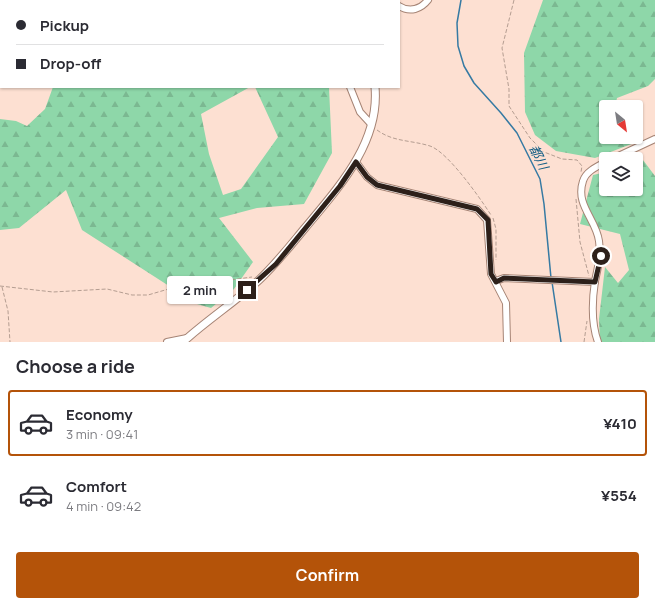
<!DOCTYPE html>
<html lang="en">
<head>
<meta charset="utf-8">
<style>
  body { margin:0; font-family:Manrope,"Noto Sans JP",sans-serif; background:#f7f7f7; color:#2b2b33; height:100vh; display:flex; flex-direction:column; font-size:15px; white-space:nowrap }
  * { box-sizing:border-box; margin:0 }
  p { font-size:13px; color:#7c7c81 }
  .icon { flex:none; width:22px; height:22px; fill:none; stroke:currentColor; stroke-width:2; stroke-linecap:round; stroke-linejoin:round }
  .map { position:relative; height:342px; overflow:hidden }
  .sheet { display:flex; flex-direction:column; background:#fff; flex:1 }
  .sheet>* { flex:none }
  .hud { position:absolute; left:0px; top:0px; width:400px; height:88px; box-shadow:0 1px 3px #0004; display:grid; align-content:center; height:88px; padding:0 16px; background:#fff }
  .needle { width:26px; rotate:150deg }
  .buttons { position:absolute; left:599px; top:100px; display:grid; gap:8px }
  .buttons a { display:grid; place-items:center; width:44px; height:44px; border-radius:4px; background:#fff; box-shadow:0 1px 3px #0004; font-size:20px }
  .end { position:absolute; width:18px; height:18px; margin:-9px; border:5px solid #2d201a; background:#fff; box-shadow:0 0 0 2px #fff }
  .from { border-radius:50% }
  .bubble { position:absolute; height:28px; border-radius:4px; background:#fff; box-shadow:0 1px 3px #0004; font-size:13px; font-weight:700; line-height:28px; text-align:center }
  .hud b { display:flex; align-items:center; gap:14px; height:38px; font-size:15px }
  .hud b+b { border-top:1px solid #e1e1e2 }
  .hud i { width:10px; height:10px; background:#2b2b33 }
  ul { padding:0; list-style:none }
  li { display:flex; align-items:center; gap:12px; height:66px; margin:0 8px 6px; padding:0 8px; border:2px solid transparent; border-radius:4px }
  li div { flex:1 }
  li b { display:block; font-size:15px }
  li em { font-style:normal; font-weight:700 }
  li.selected { border-color:#b45309 }
  li>.icon { width:36px; height:36px; stroke-width:1.5 }
  h2 { padding:0 16px; font-size:18px; line-height:48px }
  .cta { display:flex; gap:8px; margin-top:auto; padding:8px 16px }
  .cta a { flex:1; height:46px; border-radius:4px; background:#b45309; color:#fff; font-size:16px; font-weight:700; line-height:46px; text-align:center }
  .map>svg:first-child { display:block }
  .forest { fill:url(#forest-firs) }
  .lines { fill:none; stroke-linecap:round; stroke-linejoin:round }
  .stream { stroke:#367aa3; stroke-width:1.5 }
  .minor-casing { stroke:#a68475; stroke-width:8 }
  .tertiary-casing { stroke:#a68475; stroke-width:9 }
  .path { stroke:#b49d91; stroke-width:1; stroke-dasharray:4 2; stroke-linecap:butt }
  .minor { stroke:#fff; stroke-width:6 }
  .tertiary { stroke:#fff; stroke-width:7 }
  .route { stroke:#2d201a; stroke-width:5 }
  .labels { text-anchor:middle; dominant-baseline:central; stroke-width:3; stroke-linejoin:round; paint-order:stroke }
  .water-label { font-size:13px; font-style:italic; fill:#105c84; stroke:#fde0d2 }
</style>
</head>
<body>
<div class="map">
<svg width="655" height="342" viewBox="0 0 655 342">
  <defs>
    <pattern id="forest-firs" width="22" height="20" patternUnits="userSpaceOnUse"><rect width="22" height="20" fill="#8ed7a9"/><path d="M5 1l3.5 6h-7zM16 11l3.5 6h-7z" fill="#7bb891"/></pattern>
  </defs>
  <rect width="100%" height="100%" fill="#fde0d2"/>
  <g class="forest">
    <path d="M0,0H251L254,1H1L0,14Z"/>
    <path d="M543,0H655V79L648,86L617,98L615,107H606V137H636V120L641,130L634,143L595,158L556,151L535,135L525,112L524,53Z"/>
    <path d="M53,87H250L201,114L209,154L223,195L241,189L278,137L255,87H329L332,153L304,204L257,208L219,218L253,262L234,289L211,308L197,304L82,230L66,190L19,228L0,230V119L16,121L27,126L45,109Z"/>
    <path d="M643,160L655,176V342H600L599,319L605,267L618,283L629,270L620,234L580,224L593,175L606,172V189H636V162Z"/>
  </g>
  <g class="lines">
    <g class="stream">
      <path d="M461,0L457,23L458,46L464,66L474,83L501,113L517,133L540,179L544,204L551,278"/>
      <path d="M552,282L561,342"/>
    </g>
    <g class="minor-casing">
      <g id="minor">
        <path d="M284,0L286,1"/>
        <path d="M390,0L392,1"/>
        <path d="M191,1L196,0"/>
        <path d="M399,6C410,13 421,9 428,0"/>
        <path d="M0,39H1"/>
        <path d="M350,87L360,112L371,124"/>
        <path d="M612,159L655,139"/>
        <path d="M356,162L367,177L377,185L477,209L487,220L491,274L506,303L507,342"/>
        <path d="M496,281L504,278L595,282"/>
        <path d="M167,342L187,338"/>
        <path d="M598,342C591,323 592,301 595,281C598,267 601,256 599,241C596,219 575,205 583,181C586,171 598,166 606,162"/>
      </g>
    </g>
    <g class="tertiary-casing">
      <g id="tertiary">
        <path d="M367,0V1"/>
        <path d="M183,342C207,320 235,302 259,280C276,264 290,246 305,228C338,188 380,143 375,87"/>
      </g>
    </g>
    <g class="path">
      <path d="M514,0L502,48L509,89V106L530,138L544,152L562,159L577,160L582,166L581,172"/>
      <path d="M377,130C393,142 411,140 430,146C448,152 480,198 491,215"/>
      <path d="M576,199L580,242L589,276"/>
      <path d="M493,218L496,229V260"/>
      <path d="M0,286L53,292L107,289L132,295H148L172,288L252,277"/>
      <path d="M2,287L8,311L10,342"/>
      <path d="M584,342L587,321"/>
    </g>
    <use href="#minor" class="minor"/>
    <use href="#tertiary" class="tertiary"/>
  </g>
  <g class="lines">
    <path class="route" d="M247,290L276,264L340,186L356,162L367,177L377,185L477,209L488,220L491,274L496,282L504,278L595,282L601,256"/>
  </g>
  <g class="labels">
    <g class="water-label">
      <text transform="translate(539 157) rotate(63)">都川</text>
    </g>
  </g>
</svg>
<div class="buttons">
<a><svg class="needle" viewBox="-14 -14 28 28"><path d="M0-13l5 13h-10z" fill="#e53935"/><path d="M0 13l5-13h-10z" fill="#7c7c81"/></svg></a>
<a><svg class="icon" aria-label="layers" viewBox="0 0 24 24"><path d="M12 4l9 5-9 5-9-5zM3 14l9 5 9-5"/></svg></a>
</div>
<i class="end from" style="left:601px;top:256px"></i>
<i class="end" style="left:247px;top:290px"></i>
<div class="bubble" style="left:167px;top:276px;width:66px">2 min</div>
<div class="hud">
<b><i class="from"></i>Pickup</b>
<b><i></i>Drop-off</b>
</div>
</div>
<section class="sheet">
<h2>Choose a ride</h2>
<ul>
<li class="selected"><svg class="icon" aria-label="car" viewBox="0 0 24 24"><path d="M5 17H2v-5l4-1 3-4h7l3 4 3 1v5h-3M9 17h6M6 11h13"/><circle cx="7" cy="17" r="2"/><circle cx="17" cy="17" r="2"/></svg><div><b>Economy</b><p>3 min · 09:41</p></div><em>¥410</em></li>
<li><svg class="icon" aria-label="car" viewBox="0 0 24 24"><path d="M5 17H2v-5l4-1 3-4h7l3 4 3 1v5h-3M9 17h6M6 11h13"/><circle cx="7" cy="17" r="2"/><circle cx="17" cy="17" r="2"/></svg><div><b>Comfort</b><p>4 min · 09:42</p></div><em>¥554</em></li>
</ul>
<div class="cta"><a>Confirm</a></div>
</section>
</body>
</html>
